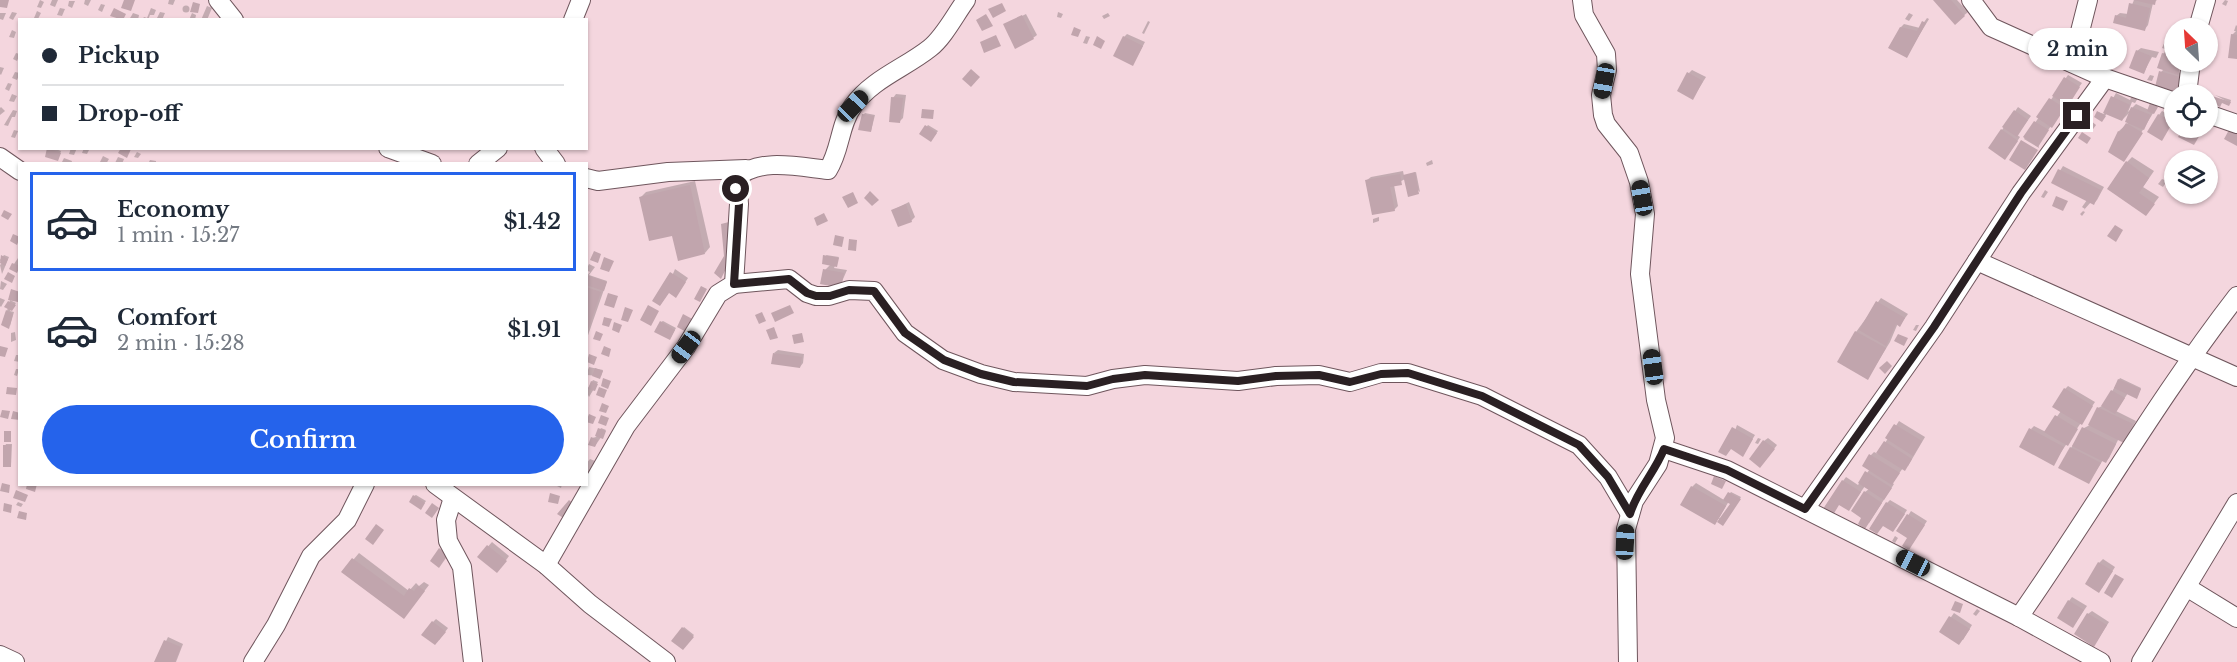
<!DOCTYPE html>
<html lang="en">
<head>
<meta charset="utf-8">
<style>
  body { margin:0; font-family:"Libre Baskerville",serif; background:#f2f2f3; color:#1f2937; height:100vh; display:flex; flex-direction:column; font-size:22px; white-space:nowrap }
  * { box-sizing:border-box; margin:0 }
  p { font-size:20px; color:#747a83 }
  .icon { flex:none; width:33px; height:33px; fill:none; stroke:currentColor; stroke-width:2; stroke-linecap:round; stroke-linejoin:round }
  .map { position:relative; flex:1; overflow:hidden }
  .sheet { position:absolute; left:18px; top:162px; width:570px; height:324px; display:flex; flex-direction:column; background:#fff; border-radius:0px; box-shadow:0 2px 4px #0004 }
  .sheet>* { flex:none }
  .banner { position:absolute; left:18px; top:18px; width:570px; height:132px; border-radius:0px; box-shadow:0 2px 4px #0004; display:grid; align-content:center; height:132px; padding:0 24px; background:#fff }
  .needle { width:39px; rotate:335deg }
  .fabs { position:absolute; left:2164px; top:18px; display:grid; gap:12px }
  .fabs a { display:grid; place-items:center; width:54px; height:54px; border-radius:50%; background:#fff; box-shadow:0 2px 4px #0004; font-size:30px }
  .end { position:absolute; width:27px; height:27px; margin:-14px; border:8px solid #2a2023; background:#fff; box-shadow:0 0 0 3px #fff }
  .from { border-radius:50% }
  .bubble { position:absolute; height:42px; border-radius:21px; background:#fff; box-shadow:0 2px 4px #0004; font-size:20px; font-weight:600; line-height:42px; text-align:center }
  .car { position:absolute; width:18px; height:36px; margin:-18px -9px; border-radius:8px; box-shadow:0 0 4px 2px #0007; background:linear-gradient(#222 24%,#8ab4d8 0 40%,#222 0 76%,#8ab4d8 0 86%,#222 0) }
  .banner b { display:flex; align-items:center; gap:21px; height:57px; font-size:22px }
  .banner b+b { border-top:2px solid #e0e1e3 }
  .banner i { width:15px; height:15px; background:#1f2937 }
  ul { padding:10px 0 0; list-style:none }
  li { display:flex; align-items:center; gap:18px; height:99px; margin:0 12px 9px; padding:0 12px; border:3px solid transparent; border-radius:0px }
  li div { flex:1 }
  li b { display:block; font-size:22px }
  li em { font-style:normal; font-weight:600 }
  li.selected { border-color:#2563eb }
  li>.icon { width:54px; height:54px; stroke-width:1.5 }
  .cta { display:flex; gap:12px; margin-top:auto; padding:12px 24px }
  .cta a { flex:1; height:69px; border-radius:36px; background:#2563eb; color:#fff; font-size:24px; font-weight:600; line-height:69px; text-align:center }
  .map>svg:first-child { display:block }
  .shadow { fill:#0003; fill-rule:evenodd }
  .building { fill:#c1a5ad }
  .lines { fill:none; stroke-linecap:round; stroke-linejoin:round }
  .minor-casing { stroke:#6f565d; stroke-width:20 }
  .minor { stroke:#fff; stroke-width:18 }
  .route { stroke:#2a2023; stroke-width:8 }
</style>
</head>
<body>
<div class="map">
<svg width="2237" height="662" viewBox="0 0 2237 662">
  <rect width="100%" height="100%" fill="#f4d6de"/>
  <g class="shadow">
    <path d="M40,0L44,2L41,8L37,7Z"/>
    <path d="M52,0H58L55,7L50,5Z"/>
    <path d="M85,0H91L88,6L84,4Z"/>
    <path d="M169,0H175L173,5L168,4Z"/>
    <path d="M1935,0H1957L1968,12L1955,23Z"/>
    <path d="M2134,0H2157L2153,3L2148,25L2145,29L2116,16L2120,13L2128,14Z"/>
    <path d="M2225,0L2228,1L2226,6L2222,4Z"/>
    <path d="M69,1H75L72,8L68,6Z"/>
    <path d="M101,4L105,5L102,12L98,10Z"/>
    <circle cx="186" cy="9" r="3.5"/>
    <path d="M207,6L212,8L207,20H201Z"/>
    <path d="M60,8L65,9L62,16L57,15Z"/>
    <path d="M151,8L156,10L154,15H150L148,20H142L144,17L147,18Z"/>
    <path d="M37,11L41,13L38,19L34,18Z"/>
    <path d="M12,12L17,13L13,20L9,18Z"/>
    <path d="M160,12L165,13L162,20L157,18Z"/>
    <path d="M1058,12L1063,14L1061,18L1057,17Z"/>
    <path d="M0,13H6L3,20L0,19Z"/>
    <path d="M133,13L139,15L138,20H129Z"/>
    <path d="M192,13L196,15L195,20H189Z"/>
    <path d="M1108,13L1110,16L1104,19L1102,16Z"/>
    <path d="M1909,13L1913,15L1909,21L1905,19Z"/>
    <path d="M1026,14L1037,35L1033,38L1006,24Z"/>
    <path d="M1927,18L1929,19L1906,57L1901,27L1904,24L1920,28Z"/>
    <path d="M1148,21L1150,22L1144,34L1142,33Z"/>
    <path d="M2236,25L2237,26V58L2232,35L2236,31H2234Z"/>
    <path d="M12,30L16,32L14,38L9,37Z"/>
    <path d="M1127,34L1145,42L1133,64L1124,37Z"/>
    <path d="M1086,36L1090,37L1087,44L1083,43Z"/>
    <path d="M2166,39L2169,40L2165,49L2162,48Z"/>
    <path d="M2141,48L2159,52L2156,58L2152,57L2144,72L2137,51Z"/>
    <path d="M2167,50L2175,53V62H2183L2178,72L2183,74L2175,92L2161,72L2164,69L2163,54Z"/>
    <path d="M16,53L20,54L17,61L13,59Z"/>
    <path d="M0,67L4,68L1,75L0,74Z"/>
    <path d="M1692,70L1706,77L1693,98L1689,73Z"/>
    <path d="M15,72L20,73L17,80L12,78Z"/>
    <path d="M2068,75L2082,83L2038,144L2039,148L2024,139Z"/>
    <path d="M2150,75L2154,76L2152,81L2147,80Z"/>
    <path d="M8,83L12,84L9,91L5,89Z"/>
    <path d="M2116,93L2130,100L2132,96L2138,98L2135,103L2132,102L2128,112L2136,104L2149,110L2153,103L2158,105L2127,156L2110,151L2119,131L2129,122L2131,111L2122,120L2107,113L2103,119L2098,112L2104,114Z"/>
    <path d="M12,94L17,96L14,102L9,101Z"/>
    <path d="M896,94L906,95L903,118L900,121L893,98Z"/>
    <path d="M2215,95L2231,100L2230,103Z"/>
    <path d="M1,107L5,111L0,115V108Z"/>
    <path d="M2018,107L2031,116L2017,135L2020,137L2008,155L2002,130Z"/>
    <path d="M13,110L17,111L15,117H12L8,126L4,125Z"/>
    <path d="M2162,111L2175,118V128H2180L2178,130L2170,126L2159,115Z"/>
    <path d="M865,113L875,115L871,131L863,115Z"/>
    <path d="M928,125L938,131L931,140L921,134Z"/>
    <path d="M14,130L18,131L15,138L11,137Z"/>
    <path d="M53,148L61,151L58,159L49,149Z"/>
    <path d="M71,148H77L74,155L69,154Z"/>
    <path d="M84,148H90L87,154L82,153Z"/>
    <path d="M137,152L141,154L138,158L134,157Z"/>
    <path d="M103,156L109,159L106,164L100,162Z"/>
    <path d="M118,157L124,159L122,164L115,163Z"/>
    <path d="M2132,157L2154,171L2143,187L2159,197L2146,214L2127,162Z"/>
    <path d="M64,158L72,161L71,164H61Z"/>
    <path d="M150,160L156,161V164H148Z"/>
    <path d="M1432,160L1433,164L1427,166L1426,163Z"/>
    <path d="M2063,166L2104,187L2097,200L2094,203L2091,202L2083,211L2085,212L2082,216L2080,214L2085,209L2082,207L2087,200L2053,182Z"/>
    <path d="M1403,171L1404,176L1416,172L1420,192L1405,179L1394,185L1398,206L1394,210L1367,180L1371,177Z"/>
    <path d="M2162,179L2167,181L2163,187L2158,184Z"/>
    <path d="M695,181L710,247L705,253L673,234L641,197L646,192Z"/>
    <path d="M2045,190L2048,192L2044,198L2041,197Z"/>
    <path d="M909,202L915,217L911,221L893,210Z"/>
    <path d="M1379,217V221L1373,223V219Z"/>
    <path d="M4,255L9,257L2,274L0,265L2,263L0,260Z"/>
    <path d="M20,255V266L11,269L14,264Z"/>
    <path d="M826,255L839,257L834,268L847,270L840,286L825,270L830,265Z"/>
    <path d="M589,264L595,267L589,275L607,281L586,341V277L590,272L586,270Z"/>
    <path d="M675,269L688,278L679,292H669L660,305Z"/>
    <path d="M1,281L7,284L3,290L0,289Z"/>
    <path d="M0,298L5,300L1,307L0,306Z"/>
    <path d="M1881,298L1908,314L1900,325L1898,323L1890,342L1868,378L1856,332Z"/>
    <path d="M10,300L16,303L10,311L14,312L10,326L7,311Z"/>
    <path d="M663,321L676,328L671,337L661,322Z"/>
    <path d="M1916,325H1919L1916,331L1913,330Z"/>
    <path d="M15,332L16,340L11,342V333Z"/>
    <path d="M778,350L804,354L803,363L800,367L774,353Z"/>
    <path d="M16,355H20V362L14,361Z"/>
    <path d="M589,367L603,370L601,376L586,375Z"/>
    <path d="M16,369H19L17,376L14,375Z"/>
    <path d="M2120,378L2141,388L2138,395L2128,393L2116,411L2136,421L2127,437L2124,441L2119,438L2109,458L2106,461L2103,460L2089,482L2071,448L2084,428L2090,425L2098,408L2104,405Z"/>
    <path d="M593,380L598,382L589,397L586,391Z"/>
    <path d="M2068,386L2095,402L2053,464L2031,429L2034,426L2046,432L2061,411L2065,389Z"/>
    <path d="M1899,421L1925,437L1908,466L1903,468L1892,483L1894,484L1869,523L1864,518L1865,492L1869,489L1865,486L1849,509L1843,481L1846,477L1858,485L1870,469L1871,455L1874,452L1878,454Z"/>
    <path d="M1737,425L1755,435L1743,455L1731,448L1726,455Z"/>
    <path d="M601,428L606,430L595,446L592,438L596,437Z"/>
    <path d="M1758,438L1761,439L1758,444L1755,443Z"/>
    <path d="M1768,438L1777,445L1764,462V441Z"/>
    <path d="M6,444H12L11,466L5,446Z"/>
    <path d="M590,459L595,461L588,476L586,464Z"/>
    <path d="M1696,483L1724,500L1731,492L1741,497L1723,524L1692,487ZM1729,501L1732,503L1721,519L1719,518Z"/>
    <path d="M553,484H562L561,488Z"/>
    <path d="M416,495L426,501L421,508L414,496Z"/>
    <path d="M1890,500L1907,510L1896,527L1887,503Z"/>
    <path d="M18,502L23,504L21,507L16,505Z"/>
    <path d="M1911,511L1927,521L1912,544L1909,538L1898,531Z"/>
    <path d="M1895,536L1898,538L1895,543L1892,541Z"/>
    <path d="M492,542L509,556L501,567L479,557Z"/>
    <path d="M359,553L409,591L416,583L419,586L424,582L429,585L409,611L343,572Z"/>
    <path d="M2103,559L2115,567L2102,588L2099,563Z"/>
    <path d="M2072,597L2087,606L2076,622L2069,601Z"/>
    <path d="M1977,609L1980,611L1976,616L1973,614Z"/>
    <path d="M2092,611L2109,622L2097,641L2088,614Z"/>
    <path d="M1954,613L1972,625L1963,640L1941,631Z"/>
    <path d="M436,619L448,628L439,640L433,622Z"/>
    <path d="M684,627L694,635L683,648L673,640Z"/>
    <path d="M168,637L183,644L176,662H156Z"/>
  </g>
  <g class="building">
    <path d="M0,0H9L7,8L0,7Z"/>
    <path d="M124,0H135L131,11L121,8Z"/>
    <path d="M1933,0H1951L1965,16L1955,25Z"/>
    <path d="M2133,0H2156L2155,5Z"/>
    <path d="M193,2L200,4L198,13L190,12Z"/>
    <path d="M1002,3L1006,11L993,18L988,9Z"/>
    <path d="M2129,3L2150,8L2145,31L2113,23L2115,15L2126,18Z"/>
    <path d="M114,8L126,14L123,20L110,16Z"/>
    <path d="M986,14L993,26L982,31L976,20Z"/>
    <path d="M1022,15L1034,39L1015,49L1003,24Z"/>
    <path d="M1922,21L1926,23L1907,58L1888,48L1900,27L1917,31Z"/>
    <path d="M1074,27L1081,30L1078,37L1071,35Z"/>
    <path d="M2231,34L2237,35V59L2228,58Z"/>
    <path d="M996,35L1001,46L984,53L980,42Z"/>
    <path d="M1097,36L1105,41L1101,49L1093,45Z"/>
    <path d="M1123,36L1143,46L1133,66L1113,56Z"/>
    <path d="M2208,45L2217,47L2215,56L2208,55Z"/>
    <path d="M2136,50L2151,56L2144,74L2129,68Z"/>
    <path d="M2162,53L2175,57V62H2182L2178,75L2157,68Z"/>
    <path d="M971,69L980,77L971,87L962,79Z"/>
    <path d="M2159,71L2180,77L2176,94L2155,87Z"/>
    <path d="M1687,72L1703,81L1693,100L1677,91Z"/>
    <path d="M2064,77L2080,87L2068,106L2052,96Z"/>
    <path d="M2111,96L2130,105L2122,121L2103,113Z"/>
    <path d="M2212,96L2231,102L2229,106L2222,103L2220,107L2210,102Z"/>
    <path d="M891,97L903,98L900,123L889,122Z"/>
    <path d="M2049,98L2065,108L2052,128L2036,117Z"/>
    <path d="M2150,103L2158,107L2154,114L2147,111Z"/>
    <path d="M2131,107L2151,115L2144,130L2125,122Z"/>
    <path d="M922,109L934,110L933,119L921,118Z"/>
    <path d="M2014,110L2028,120L2017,137L2002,127Z"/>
    <path d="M2097,111L2106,116L2102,122L2094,117Z"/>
    <path d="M862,114L874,116L871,132L858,130Z"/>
    <path d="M2158,114L2173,122L2162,141L2147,132Z"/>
    <path d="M2090,120L2096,125L2091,132L2085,128Z"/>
    <path d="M2034,121L2049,130L2038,147L2023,137Z"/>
    <path d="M2126,123L2143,133L2124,162L2108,152L2118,131L2120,132Z"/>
    <path d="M925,125L937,133L931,142L919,134Z"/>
    <path d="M2183,128H2204L2194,145L2178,137Z"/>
    <path d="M2001,129L2018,141L2005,160L1988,148Z"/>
    <path d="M2229,130L2237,133V146L2224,139Z"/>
    <path d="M2082,132L2091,138L2087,144L2078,138Z"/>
    <path d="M2021,140L2038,150L2025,170L2009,160Z"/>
    <path d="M47,148L61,153L58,161L45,157Z"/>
    <path d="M121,148L131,149L127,158L118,153Z"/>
    <path d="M2126,161L2149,178L2139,193L2155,204L2146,216L2107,189Z"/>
    <path d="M2058,169L2101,190L2094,205L2051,183Z"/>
    <path d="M1415,172L1419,194L1408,197L1403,175Z"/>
    <path d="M1400,174L1402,185L1390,187L1395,211L1372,215L1365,180Z"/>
    <path d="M690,185L705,254L678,261L672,236L649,241L639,197Z"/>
    <path d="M870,191L879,200L872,206L864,198Z"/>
    <path d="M853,192L858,203L848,208L842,197Z"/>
    <path d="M2056,196L2068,201L2063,211L2052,206Z"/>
    <path d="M906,204L912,222L898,227L891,210Z"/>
    <path d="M4,210L12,214L8,220L1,216Z"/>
    <path d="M824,213L828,221L817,226L814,218Z"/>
    <path d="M729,222L732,256L721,279L714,273L724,256L721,224Z"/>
    <path d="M2115,225L2123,230L2116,242L2107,236Z"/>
    <path d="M13,234L20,237L17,245L10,241Z"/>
    <path d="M835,235L844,237L842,247L833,245Z"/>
    <path d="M849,239L857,240L856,251L848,250Z"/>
    <path d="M594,251L601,254L598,263L590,260Z"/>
    <path d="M1,255L8,259L5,266L0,263Z"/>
    <path d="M823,255L839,258L837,267L822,264Z"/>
    <path d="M604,257L614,261L609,272L600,269Z"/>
    <path d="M12,263L20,266L17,273L9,269Z"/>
    <path d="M823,269L844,273L841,288L820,284Z"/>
    <path d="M8,272L15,276L12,283L4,279Z"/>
    <path d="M670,272L686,282L676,298L669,293L660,306L652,301Z"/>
    <path d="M586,275L607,282L604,291L586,285Z"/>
    <path d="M701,286L707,289L700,302L694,299Z"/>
    <path d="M586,287L601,292L587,333H586Z"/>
    <path d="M11,289L20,292L18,302L8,300Z"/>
    <path d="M608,293L618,296L614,308L604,305Z"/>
    <path d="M8,301L16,305L12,311L4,307Z"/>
    <path d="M1876,301L1905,318L1900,327L1896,324L1886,346L1859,330Z"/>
    <path d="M648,305L659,311L651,326L640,320Z"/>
    <path d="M790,305L794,313L775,322L771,313Z"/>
    <path d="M625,307L633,310L628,322L621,320Z"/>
    <path d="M6,310L13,314L9,329L1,325Z"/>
    <path d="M762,312L766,321L759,324L755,315Z"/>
    <path d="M683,314L698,322L692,335L677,327Z"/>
    <path d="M604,317L612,319L609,327L602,325Z"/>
    <path d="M660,321L675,330L670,340L654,332Z"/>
    <path d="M614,322L622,325L619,333L612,330Z"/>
    <path d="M774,327L778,338L770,340L766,330Z"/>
    <path d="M596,331L603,334L600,341L593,339Z"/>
    <path d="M1855,331L1886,348L1868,380L1837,362Z"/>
    <path d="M802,333L804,342L794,344L792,335Z"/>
    <path d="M1898,334L1908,338L1904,346L1894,341Z"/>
    <path d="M0,346L8,348L5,357L0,356Z"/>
    <path d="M604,346L611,349L609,357L601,354Z"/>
    <path d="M773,353L802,357L800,368L771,364Z"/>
    <path d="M589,354L597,357L594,365L587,362Z"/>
    <path d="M1887,361L1892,366L1885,374L1879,368Z"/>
    <path d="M595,368L603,371L600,379L592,376Z"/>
    <path d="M603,378L611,381L608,389L601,386Z"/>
    <path d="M2118,379L2141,389L2137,399L2114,388Z"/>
    <path d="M591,381L598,384L595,391L588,389Z"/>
    <path d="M7,387L17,388L16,395L6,394Z"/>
    <path d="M599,387L607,390L604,398L596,395Z"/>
    <path d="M2064,388L2093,406L2082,425L2052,407Z"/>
    <path d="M2111,390L2125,398L2115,414L2101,406Z"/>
    <path d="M602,403L609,406L606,413L599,411Z"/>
    <path d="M2097,407L2133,424L2124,443L2088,425Z"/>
    <path d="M2,410L10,411L8,419L0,417Z"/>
    <path d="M13,411L20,413V420L11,419Z"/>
    <path d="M589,414L596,417L593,424L586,422Z"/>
    <path d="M601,415L609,418L606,426L598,423Z"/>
    <path d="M2055,415L2078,429L2068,446L2044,432Z"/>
    <path d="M1894,424L1922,441L1913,456L1885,438Z"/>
    <path d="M1732,427L1753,439L1743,457L1731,449L1726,456L1718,452Z"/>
    <path d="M2082,427L2116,444L2106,463L2072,446Z"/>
    <path d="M598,428L606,431L603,439L595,436Z"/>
    <path d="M2029,428L2064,447L2054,466L2019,447Z"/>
    <rect x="4" y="431" width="7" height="11"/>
    <path d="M591,437L598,440L595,447L588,445Z"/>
    <path d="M1763,440L1775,449L1760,468L1749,459Z"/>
    <path d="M1884,441L1912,459L1905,471L1876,453Z"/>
    <rect x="3" y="445" width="8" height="22"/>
    <path d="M2070,447L2101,463L2089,484L2058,468Z"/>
    <path d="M1869,454L1900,473L1892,485L1862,466Z"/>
    <path d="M1865,471L1892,488L1884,500L1858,483Z"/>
    <path d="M1714,476L1726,481L1722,489L1711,484Z"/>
    <path d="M1842,480L1861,492L1849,511L1839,505L1833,515L1823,509Z"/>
    <path d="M2,483L10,485L9,493L0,491Z"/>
    <path d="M27,484H37L35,492L26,489Z"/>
    <path d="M1691,486L1726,506L1715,525L1680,505Z"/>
    <path d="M16,490L28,495L25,502L13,498Z"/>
    <path d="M1864,491L1882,503L1865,529L1858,524L1861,518L1851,511Z"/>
    <path d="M1728,492L1741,499L1723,526L1717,522L1730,504L1723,500Z"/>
    <path d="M550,493L560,496L558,504L548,502Z"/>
    <path d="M413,495L425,503L421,510L409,502Z"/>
    <path d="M569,500L576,506L565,519L557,514Z"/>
    <path d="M1886,502L1905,514L1893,532L1883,526L1877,534L1869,529Z"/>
    <path d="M4,503L12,505L11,513L3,511Z"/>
    <path d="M432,503L439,508L432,518L425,513Z"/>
    <path d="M19,511L27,513L26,520L17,518Z"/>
    <path d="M1907,514L1925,525L1909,550L1902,546L1907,538L1896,531Z"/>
    <path d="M376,524L384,530L373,545L365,539Z"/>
    <path d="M487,545L507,561L497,573L477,557Z"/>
    <path d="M439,548L448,555L439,568L430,561Z"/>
    <path d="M352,558L404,596L409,588L414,591L418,586L425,591L404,619L341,572Z"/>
    <path d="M2098,562L2113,571L2099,593L2085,584Z"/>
    <path d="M2115,574L2124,579L2112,598L2104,593Z"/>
    <path d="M2068,600L2084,610L2073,628L2057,618Z"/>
    <path d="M1955,601L1963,604L1960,613L1951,610Z"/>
    <path d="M2087,613L2107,625L2094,647L2074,634Z"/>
    <path d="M1949,616L1970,629L1959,645L1939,632Z"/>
    <path d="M432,621L446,632L435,645L421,635Z"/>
    <path d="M682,627L694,637L683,650L671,641Z"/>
    <path d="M164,640L181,647L175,662H154Z"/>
  </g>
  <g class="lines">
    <g class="minor-casing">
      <g id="minor">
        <path d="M218,0L234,20"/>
        <path d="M1582,0L1584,15L1606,54L1607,70L1601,95L1603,115L1606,124L1629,153L1639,182L1645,214L1640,274L1656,400L1665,438L1658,464L1634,501L1626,529L1628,662"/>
        <path d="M1971,0L1991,27L2105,78L2175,102"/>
        <path d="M573,20L581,0"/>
        <path d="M2198,28L2206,0"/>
        <path d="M2072,63L2088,0"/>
        <path d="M2187,94L2191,62"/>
        <path d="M2208,114L2237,124"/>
        <path d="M388,148L432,164"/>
        <path d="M544,148L556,164"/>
        <path d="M0,157L20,171"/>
        <path d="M478,164L498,148"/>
        <path d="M586,178L598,181L668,172L746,169"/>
        <path d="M1977,261L2237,377"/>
        <path d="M734,284L789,279L807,293L816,296H829L849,290L874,291L905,333L943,360L981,374L1014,382L1087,386L1113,379L1145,375L1238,381L1276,376L1319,375L1350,382L1381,373H1408L1482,396L1579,445L1608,477L1630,514"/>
        <path d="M1664,449L1727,470L2019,617L2101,662"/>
        <path d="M435,484L546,565L590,604L666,662"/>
        <path d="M453,498L446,520L448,541L462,567L473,662"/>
        <path d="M1805,509L1934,327L2021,193L2105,78"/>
        <path d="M546,565L626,426L686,347L718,294L734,284L739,204L737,178C759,157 800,167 828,170C841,150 839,125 853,106C872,79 905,68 930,48C944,37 955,15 966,0"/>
        <path d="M2188,588L2237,618"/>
        <path d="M2019,617C2093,511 2158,398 2237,296"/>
        <path d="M0,655L15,662"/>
        <path d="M253,662L276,625L311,556L347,520L365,484"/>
        <path d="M2141,662L2237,503"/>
      </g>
    </g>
    <use href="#minor" class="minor"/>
  </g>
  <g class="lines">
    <path class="route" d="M736,189L739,204L734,284L789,279L807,293L816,296H830L849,290L874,291L905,333L944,360L981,374L1014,382L1087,386L1113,379L1145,375L1238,381L1276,376L1319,375L1350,382L1381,374L1408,373L1482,396L1579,445L1608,477L1630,514C1637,490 1655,472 1664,449L1727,470L1805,509L1934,327L2021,193L2077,116"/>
  </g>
</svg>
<div class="fabs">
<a><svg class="needle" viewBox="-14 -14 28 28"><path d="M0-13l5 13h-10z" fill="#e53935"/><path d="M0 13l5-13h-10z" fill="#747a83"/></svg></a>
<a><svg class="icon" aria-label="locate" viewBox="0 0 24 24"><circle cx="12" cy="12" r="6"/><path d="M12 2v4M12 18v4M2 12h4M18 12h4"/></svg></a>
<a><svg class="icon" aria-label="layers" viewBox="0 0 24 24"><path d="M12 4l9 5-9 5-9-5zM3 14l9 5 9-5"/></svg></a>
</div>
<i class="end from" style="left:736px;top:189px"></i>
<i class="end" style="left:2077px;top:116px"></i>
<div class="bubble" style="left:2028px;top:28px;width:99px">2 min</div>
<i class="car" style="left:1604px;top:81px;rotate:190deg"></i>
<i class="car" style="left:853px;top:106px;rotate:44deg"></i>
<i class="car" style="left:1642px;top:198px;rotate:350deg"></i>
<i class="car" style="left:686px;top:347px;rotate:217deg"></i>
<i class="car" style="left:1653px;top:367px;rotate:352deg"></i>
<i class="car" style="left:1625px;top:542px;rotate:3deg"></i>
<i class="car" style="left:1913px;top:563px;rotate:297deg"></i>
<div class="banner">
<b><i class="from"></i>Pickup</b>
<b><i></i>Drop-off</b>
</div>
<section class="sheet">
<ul>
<li class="selected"><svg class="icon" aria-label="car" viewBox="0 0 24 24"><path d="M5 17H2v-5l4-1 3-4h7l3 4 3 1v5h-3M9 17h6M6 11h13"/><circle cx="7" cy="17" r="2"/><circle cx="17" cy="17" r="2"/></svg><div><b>Economy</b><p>1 min · 15:27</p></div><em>$1.42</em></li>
<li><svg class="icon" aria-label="car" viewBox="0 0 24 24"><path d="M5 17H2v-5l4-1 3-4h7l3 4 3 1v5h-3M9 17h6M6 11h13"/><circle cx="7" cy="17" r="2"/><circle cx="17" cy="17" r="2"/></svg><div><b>Comfort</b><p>2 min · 15:28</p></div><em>$1.91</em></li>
</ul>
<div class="cta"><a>Confirm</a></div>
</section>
</div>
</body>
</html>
